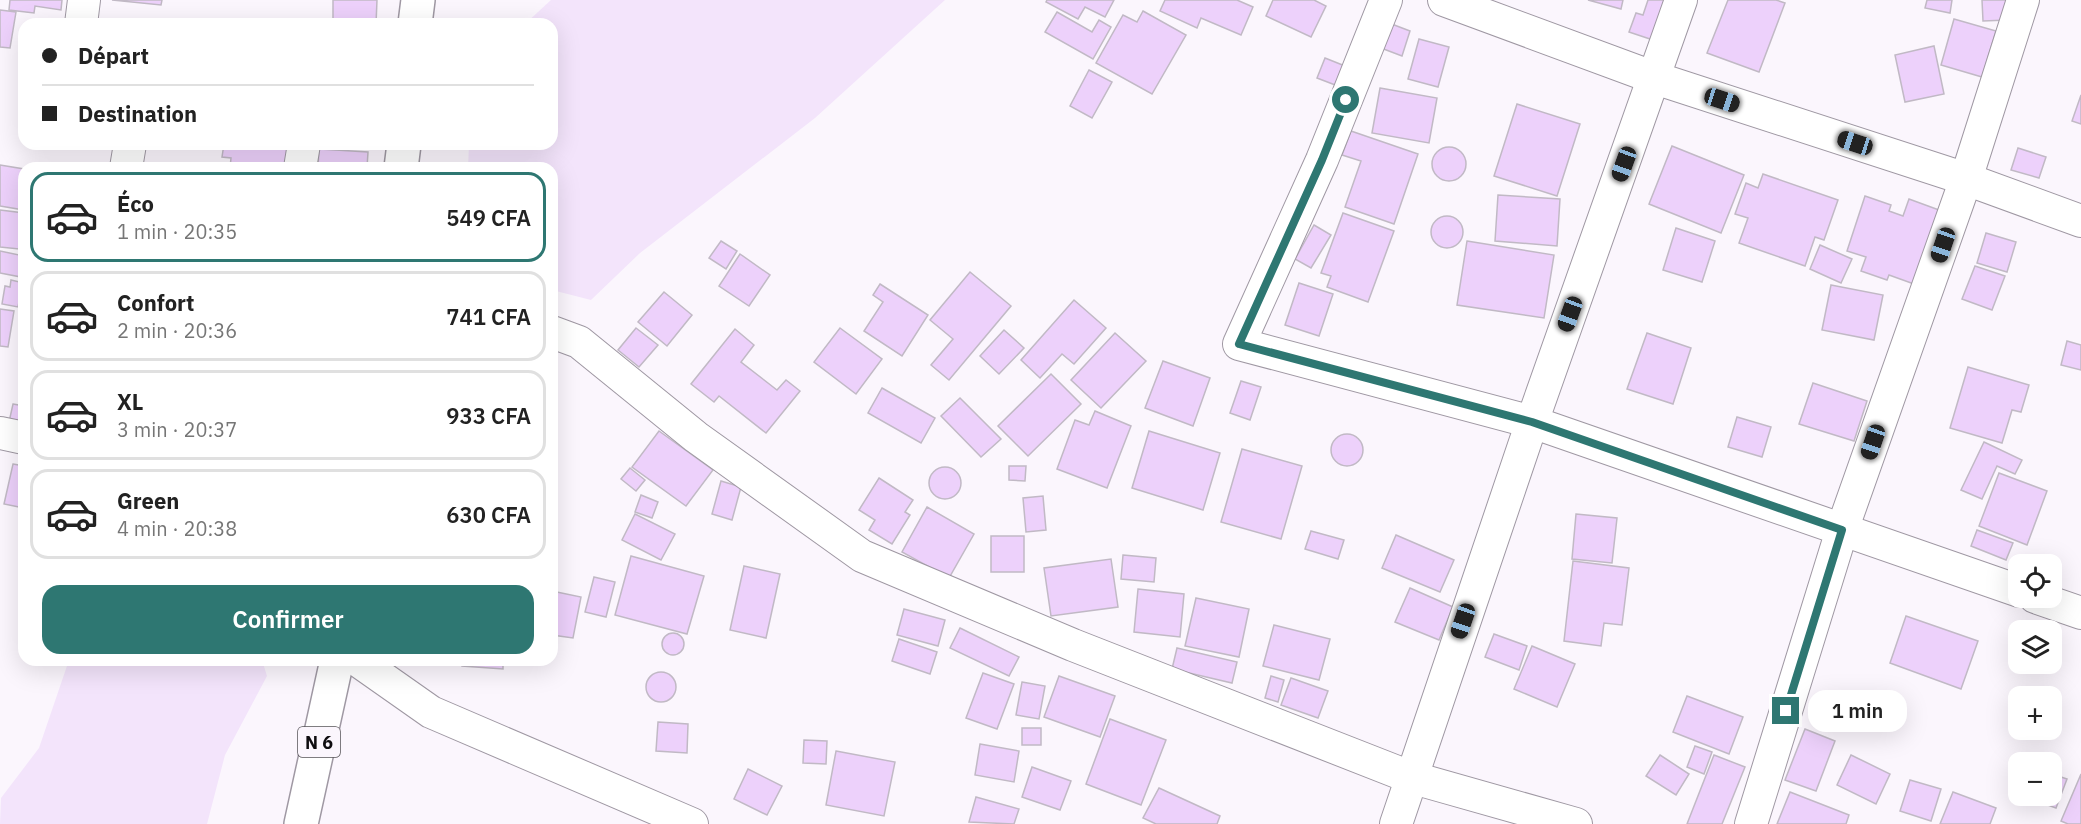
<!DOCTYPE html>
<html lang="fr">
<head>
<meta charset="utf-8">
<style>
  body { margin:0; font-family:"IBM Plex Sans",sans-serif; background:#f2f2f2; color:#222; height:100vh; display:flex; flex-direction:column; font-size:22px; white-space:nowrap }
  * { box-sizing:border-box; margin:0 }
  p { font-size:20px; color:#767676 }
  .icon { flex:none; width:33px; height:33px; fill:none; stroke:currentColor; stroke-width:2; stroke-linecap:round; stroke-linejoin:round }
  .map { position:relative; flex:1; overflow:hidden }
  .details { position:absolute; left:18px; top:162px; width:540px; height:504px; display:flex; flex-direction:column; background:#fff; border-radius:18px; box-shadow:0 6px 24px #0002 }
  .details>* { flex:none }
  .guide { position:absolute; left:18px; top:18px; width:540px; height:132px; border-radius:18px; box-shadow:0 6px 24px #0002; display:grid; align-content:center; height:132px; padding:0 24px; background:#fff }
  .buttons { position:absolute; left:2008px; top:554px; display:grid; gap:12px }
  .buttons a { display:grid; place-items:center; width:54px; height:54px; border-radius:12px; background:#fff; box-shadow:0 6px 24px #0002; font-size:30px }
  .end { position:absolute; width:27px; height:27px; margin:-14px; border:8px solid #2e7772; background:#fff; box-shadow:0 0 0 3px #fff }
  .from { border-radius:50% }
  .bubble { position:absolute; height:42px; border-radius:18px; background:#fff; box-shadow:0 6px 24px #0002; font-size:20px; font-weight:600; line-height:42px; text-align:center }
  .car { position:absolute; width:18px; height:36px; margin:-18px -9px; border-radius:8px; box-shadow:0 0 4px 2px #0007; background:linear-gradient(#222 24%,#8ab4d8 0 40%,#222 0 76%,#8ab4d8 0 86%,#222 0) }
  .guide b { display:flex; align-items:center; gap:21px; height:57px; font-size:22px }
  .guide b+b { border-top:2px solid #e0e0e0 }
  .guide i { width:15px; height:15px; background:#222 }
  ul { padding:10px 0 0; list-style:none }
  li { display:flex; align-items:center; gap:18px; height:90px; margin:0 12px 9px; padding:0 12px; border:3px solid #e0e0e0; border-radius:18px }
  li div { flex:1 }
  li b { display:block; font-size:22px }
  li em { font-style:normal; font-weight:600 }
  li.current { border-color:#2e7772 }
  li>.icon { width:54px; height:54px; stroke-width:1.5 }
  .cta { display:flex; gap:12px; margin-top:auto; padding:12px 24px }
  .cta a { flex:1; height:69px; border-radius:18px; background:#2e7772; color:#fff; font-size:24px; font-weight:600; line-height:69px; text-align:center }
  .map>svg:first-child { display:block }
  .green { fill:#f3e4fb }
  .building { fill:#edd1fb; stroke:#c1b9c5; stroke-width:1.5 }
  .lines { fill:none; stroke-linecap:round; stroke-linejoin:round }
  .street-casing { stroke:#9f98a3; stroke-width:34 }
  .primary-casing { stroke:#9f98a3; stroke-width:36 }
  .street { stroke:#fff; stroke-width:32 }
  .primary { stroke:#fff; stroke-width:33 }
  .route { stroke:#2e7772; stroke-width:8 }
  .labels { text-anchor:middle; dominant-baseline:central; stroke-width:6; stroke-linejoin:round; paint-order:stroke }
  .shield { fill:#fbf6fd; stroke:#565357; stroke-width:1.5 }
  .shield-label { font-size:18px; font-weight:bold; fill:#0f0d10 }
</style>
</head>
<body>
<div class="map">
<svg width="2081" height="824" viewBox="0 0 2081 824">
  <rect width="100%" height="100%" fill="#fbf6fd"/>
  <g class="green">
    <path d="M551,0H945L815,118L640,253L591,300L552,290V168H468L469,144H552V24H525Z"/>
    <path d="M69,660H262L267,676L225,755L207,824H0L1,798L39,748Z"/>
  </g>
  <g class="building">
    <path d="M10,0H62L61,10L35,6L34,13L9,10Z"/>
    <path d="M112,0H162L161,5Z"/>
    <path d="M333,0H377L376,24H333Z"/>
    <path d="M1047,0H1114L1105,17L1085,7L1078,19L1046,2Z"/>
    <path d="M1165,0H1237L1253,7L1241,35L1201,18L1197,28L1160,11Z"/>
    <path d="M1273,0H1314L1326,6L1311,37L1266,16Z"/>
    <path d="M1588,0H1623L1621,9Z"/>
    <path d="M1648,0H1672L1656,41L1629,32L1636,13L1643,15Z"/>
    <path d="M1728,0H1776L1785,3L1759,72L1707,53Z"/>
    <path d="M1927,0H1952L1950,13L1925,8Z"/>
    <path d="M1982,0H2006L2007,20L1983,21Z"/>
    <path d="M0,10L16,12L10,48L0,47Z"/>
    <path d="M1143,11L1186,35L1152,94L1096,63L1123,15L1137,22Z"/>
    <path d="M1057,12L1092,32L1099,20L1111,27L1093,59L1045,32Z"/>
    <path d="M1954,19L1996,31L1982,77L1941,65Z"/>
    <path d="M1389,23L1410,31L1402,56L1381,48Z"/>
    <path d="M1419,39L1449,47L1438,87L1408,79Z"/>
    <path d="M1934,46L1944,94L1905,102L1895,55Z"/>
    <path d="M1325,58L1350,68L1343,88L1317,78Z"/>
    <path d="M1089,70L1112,82L1092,118L1070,106Z"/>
    <path d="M1380,88L1437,98L1429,143L1372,133Z"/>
    <path d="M2081,95V124L2072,121Z"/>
    <path d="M1517,104L1580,124L1557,196L1494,176Z"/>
    <path d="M1351,131L1418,154L1394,224L1345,207L1361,161L1342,155Z"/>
    <path d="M224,144H296L292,168H230L231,158L222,157Z"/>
    <path d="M1672,146L1744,175L1721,233L1649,204Z"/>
    <circle cx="1449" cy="164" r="17"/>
    <path d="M2018,148L2046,157L2039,178L2011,170Z"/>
    <path d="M319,149L368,152L367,168H318Z"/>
    <path d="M0,165L24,169V210L0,206Z"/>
    <path d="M1763,174L1838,200L1824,240L1815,237L1805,266L1739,243L1748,218L1735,214L1746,183L1758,188Z"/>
    <path d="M1498,195L1560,199L1557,246L1495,241Z"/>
    <path d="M1865,196L1891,205L1889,211L1903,216L1909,199L1939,210L1914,284L1889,275L1887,280L1861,271L1866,257L1847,251Z"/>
    <path d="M0,210L24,213L19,249L0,247Z"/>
    <path d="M1343,213L1394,231L1368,302L1327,287L1331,276L1321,273Z"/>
    <circle cx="1447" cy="232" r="16"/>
    <path d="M1314,225L1331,235L1311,268L1295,259Z"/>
    <path d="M1676,228L1715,241L1702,282L1663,270Z"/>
    <path d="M1986,233L2016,242L2007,272L1977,263Z"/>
    <path d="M721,241L737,251L726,269L709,258Z"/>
    <path d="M1467,241L1554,255L1544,318L1457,305Z"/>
    <path d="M1820,245L1852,259L1841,283L1810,269Z"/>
    <path d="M0,251L24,256L21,277L0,273Z"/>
    <path d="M740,254L770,275L749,306L719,286Z"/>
    <path d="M1975,266L2005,276L1992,310L1962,299Z"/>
    <path d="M970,272L1011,306L949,380L931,365L953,339L930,320Z"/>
    <path d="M11,280L24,283V298L20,297L18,307L2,304L5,286L10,287Z"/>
    <path d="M1299,283L1333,294L1319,336L1285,325Z"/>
    <path d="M880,284L928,315L902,356L864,331L883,302L873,295Z"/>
    <path d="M1831,285L1883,295L1874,340L1822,330Z"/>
    <path d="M664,292L692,315L667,346L638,322Z"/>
    <path d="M1074,300L1106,328L1074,364L1062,354L1040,378L1021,360Z"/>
    <path d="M0,309L14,311L8,347L0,346Z"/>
    <path d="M636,328L658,345L639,367L618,350Z"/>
    <path d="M840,328L882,359L856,394L814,362Z"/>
    <path d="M735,329L754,345L741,362L777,390L786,380L800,391L766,433L719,396L714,402L691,384Z"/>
    <path d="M1004,330L1024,348L999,374L980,356Z"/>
    <path d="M1115,333L1146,361L1101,408L1071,380Z"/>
    <path d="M1647,333L1691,348L1673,404L1627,389Z"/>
    <path d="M2067,341L2081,345V370L2061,365Z"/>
    <path d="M1163,361L1210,378L1193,426L1145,408Z"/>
    <path d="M1968,367L2029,385L2021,412L2012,410L2002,443L1950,428Z"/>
    <path d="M1051,374L1081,404L1028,456L998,426Z"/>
    <path d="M1241,381L1261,387L1250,420L1230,413Z"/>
    <path d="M1813,383L1867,401L1854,441L1799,424Z"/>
    <path d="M882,388L935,418L921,443L868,413Z"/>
    <path d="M960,398L1001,439L981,457L941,416Z"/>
    <path d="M13,404L24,406V426L9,422Z"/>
    <path d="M1095,411L1131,426L1107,488L1057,469L1075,420L1089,425Z"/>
    <path d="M1737,417L1771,427L1762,457L1728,447Z"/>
    <path d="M659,431L713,470L686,506L632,467Z"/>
    <path d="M1149,431L1220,453L1203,510L1132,488Z"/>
    <circle cx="1347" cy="450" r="16"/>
    <path d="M1984,442L2022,460L2015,474L1997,466L1982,499L1961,490Z"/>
    <path d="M1242,449L1302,466L1281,539L1221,522Z"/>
    <path d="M13,464L24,466V508L4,504Z"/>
    <path d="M1009,466H1026L1025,481L1009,480Z"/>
    <circle cx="945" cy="483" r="16"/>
    <path d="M630,468L645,480L636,491L621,479Z"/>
    <path d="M1999,473L2047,491L2027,545L1979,526Z"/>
    <path d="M879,478L913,500L905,512L910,515L892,544L869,530L875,520L859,510Z"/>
    <path d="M721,481L741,487L732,520L712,514Z"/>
    <path d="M641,495L658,502L652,518L635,512Z"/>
    <path d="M1043,496L1046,530L1026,532L1023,498Z"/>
    <path d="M927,507L974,534L949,578L902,552Z"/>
    <path d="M635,514L675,534L661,560L622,540Z"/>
    <path d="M1576,514L1617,518L1612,563L1572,559Z"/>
    <path d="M1977,530L2013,543L2006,560L1971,546Z"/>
    <path d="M1311,531L1344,540L1338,559L1305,549Z"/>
    <path d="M1396,535L1454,560L1440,592L1382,568Z"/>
    <rect x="991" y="536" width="33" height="36"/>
    <path d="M1123,555L1156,558L1154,582L1121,579Z"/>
    <path d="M631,556L704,576L687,634L615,615Z"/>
    <path d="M1111,559L1118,607L1051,616L1044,568Z"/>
    <path d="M1573,561L1629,568L1622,625L1604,623L1601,646L1564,641Z"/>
    <path d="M744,566L780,574L766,638L730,630Z"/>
    <path d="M594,577L615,582L606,617L585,612Z"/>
    <path d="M1410,588L1453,607L1439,640L1395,622Z"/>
    <path d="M1138,589L1184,594L1180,637L1134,632Z"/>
    <path d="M552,591L581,597L573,638L552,635Z"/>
    <path d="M1196,598L1249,609L1239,657L1185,646Z"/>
    <path d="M904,609L945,620L938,646L897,635Z"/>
    <path d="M1906,616L1978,641L1961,689L1890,663Z"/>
    <path d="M1274,625L1330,639L1319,680L1263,666Z"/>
    <path d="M960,628L1019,657L1009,676L950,648Z"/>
    <circle cx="673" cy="644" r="11"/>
    <path d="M1494,634L1527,646L1519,670L1485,657Z"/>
    <path d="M899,639L937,652L930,674L892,661Z"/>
    <path d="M1532,646L1575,664L1557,707L1514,689Z"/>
    <path d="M1177,648L1237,662L1232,683L1172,669Z"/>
    <path d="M462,660H503V669L462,666Z"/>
    <circle cx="661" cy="687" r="15"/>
    <path d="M983,673L1014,684L997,729L966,718Z"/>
    <path d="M1059,676L1115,696L1100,737L1044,717Z"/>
    <path d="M1271,676L1284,680L1278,702L1265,698Z"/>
    <path d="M1291,678L1328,691L1318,718L1281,705Z"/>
    <path d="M1022,682L1045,686L1039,719L1016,715Z"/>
    <path d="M1687,696L1743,717L1729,754L1673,732Z"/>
    <path d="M1110,719L1166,740L1141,805L1086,784Z"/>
    <path d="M658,722L688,724L687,753L656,751Z"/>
    <rect x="1022" y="728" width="19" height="17"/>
    <path d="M1805,729L1835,741L1816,791L1785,780Z"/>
    <path d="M804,740L827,741L826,764L803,763Z"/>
    <path d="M980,744L1019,751L1014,782L975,775Z"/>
    <path d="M1695,746L1712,752L1704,774L1687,767Z"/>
    <path d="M836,751L895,762L884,816L826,805Z"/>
    <path d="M1660,755L1689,774L1676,795L1646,776Z"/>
    <path d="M1714,755L1745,767L1722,824H1687Z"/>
    <path d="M1851,755L1890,774L1876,804L1837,785Z"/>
    <path d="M1032,767L1071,781L1060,810L1022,797Z"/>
    <path d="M748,769L782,786L767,815L734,799Z"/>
    <path d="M2052,774L2067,779L2056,808L2021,795H2052Z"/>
    <path d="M2081,774V824H2068L2061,821Z"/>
    <path d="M1910,780L1941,789L1931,821L1900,811Z"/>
    <path d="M1159,788L1220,816L1217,824H1156L1143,818Z"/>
    <path d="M1790,792L1849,815L1846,824H1777Z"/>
    <path d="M1953,792L1996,808L1990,824H1940Z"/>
    <path d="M976,797L1019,809L1014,824L969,822Z"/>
  </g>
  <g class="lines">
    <g class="street-casing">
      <g id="street">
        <path d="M1386,0L1322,160L1239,344L1532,422L2019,591"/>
        <path d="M1444,0L1655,78L1966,179L2081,221"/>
        <path d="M81,24L84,0"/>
        <path d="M126,168L130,144"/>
        <path d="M300,168L304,144"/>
        <path d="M552,332L579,342L696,437L862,556L1073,645L1410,777L1576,824"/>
        <path d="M0,433L24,438"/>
        <path d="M2035,597L2081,613"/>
        <path d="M357,660L431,712L692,824"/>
        <path d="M1396,824L1532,422L1681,0"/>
        <path d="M1751,824L1842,530L1966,179L2023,0"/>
      </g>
    </g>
    <g class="primary-casing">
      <g id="primary">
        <path d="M415,24L418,0"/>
        <path d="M401,168L404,144"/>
        <path d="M301,824L337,660"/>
      </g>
    </g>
    <use href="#street" class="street"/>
    <use href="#primary" class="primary"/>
  </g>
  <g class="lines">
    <path class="route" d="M1346,100L1322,160L1239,344L1532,422L1842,530L1786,711"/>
  </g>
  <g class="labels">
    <rect class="shield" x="298" y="727" width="42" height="30" rx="4.5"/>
    <g class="shield-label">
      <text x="319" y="742">N 6</text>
    </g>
  </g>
</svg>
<div class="buttons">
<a><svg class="icon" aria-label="locate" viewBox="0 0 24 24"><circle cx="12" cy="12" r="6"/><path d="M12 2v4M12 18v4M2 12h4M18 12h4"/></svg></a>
<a><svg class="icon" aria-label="layers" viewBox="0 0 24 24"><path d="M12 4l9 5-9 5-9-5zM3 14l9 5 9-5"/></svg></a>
<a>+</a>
<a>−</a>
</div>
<i class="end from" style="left:1346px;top:100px"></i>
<i class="end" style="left:1786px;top:711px"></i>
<div class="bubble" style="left:1808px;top:690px;width:99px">1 min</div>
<i class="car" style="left:1722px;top:100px;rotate:108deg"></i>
<i class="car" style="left:1855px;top:143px;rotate:288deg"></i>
<i class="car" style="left:1624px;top:164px;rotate:200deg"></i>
<i class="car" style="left:1943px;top:245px;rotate:199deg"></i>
<i class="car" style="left:1570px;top:314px;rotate:200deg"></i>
<i class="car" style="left:1873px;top:442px;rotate:199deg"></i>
<i class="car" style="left:1463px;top:621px;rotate:199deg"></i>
<div class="guide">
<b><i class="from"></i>Départ</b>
<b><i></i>Destination</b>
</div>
<section class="details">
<ul>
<li class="current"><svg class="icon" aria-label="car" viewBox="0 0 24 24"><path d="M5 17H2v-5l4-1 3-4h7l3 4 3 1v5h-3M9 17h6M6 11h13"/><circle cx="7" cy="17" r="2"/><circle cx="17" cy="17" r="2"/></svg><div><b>Éco</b><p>1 min · 20:35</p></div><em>549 CFA</em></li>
<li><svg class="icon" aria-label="car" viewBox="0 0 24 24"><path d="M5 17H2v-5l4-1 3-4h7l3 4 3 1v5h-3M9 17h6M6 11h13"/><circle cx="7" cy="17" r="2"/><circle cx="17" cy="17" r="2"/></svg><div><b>Confort</b><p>2 min · 20:36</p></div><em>741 CFA</em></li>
<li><svg class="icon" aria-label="car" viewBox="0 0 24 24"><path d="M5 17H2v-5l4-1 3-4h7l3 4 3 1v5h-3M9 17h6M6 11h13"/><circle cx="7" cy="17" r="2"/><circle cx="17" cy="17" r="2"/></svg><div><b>XL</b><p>3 min · 20:37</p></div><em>933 CFA</em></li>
<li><svg class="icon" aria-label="car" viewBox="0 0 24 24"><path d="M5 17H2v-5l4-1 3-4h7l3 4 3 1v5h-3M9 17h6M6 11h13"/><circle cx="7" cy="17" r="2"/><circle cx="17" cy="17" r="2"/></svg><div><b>Green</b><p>4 min · 20:38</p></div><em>630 CFA</em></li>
</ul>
<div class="cta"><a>Confirmer</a></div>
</section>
</div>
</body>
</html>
